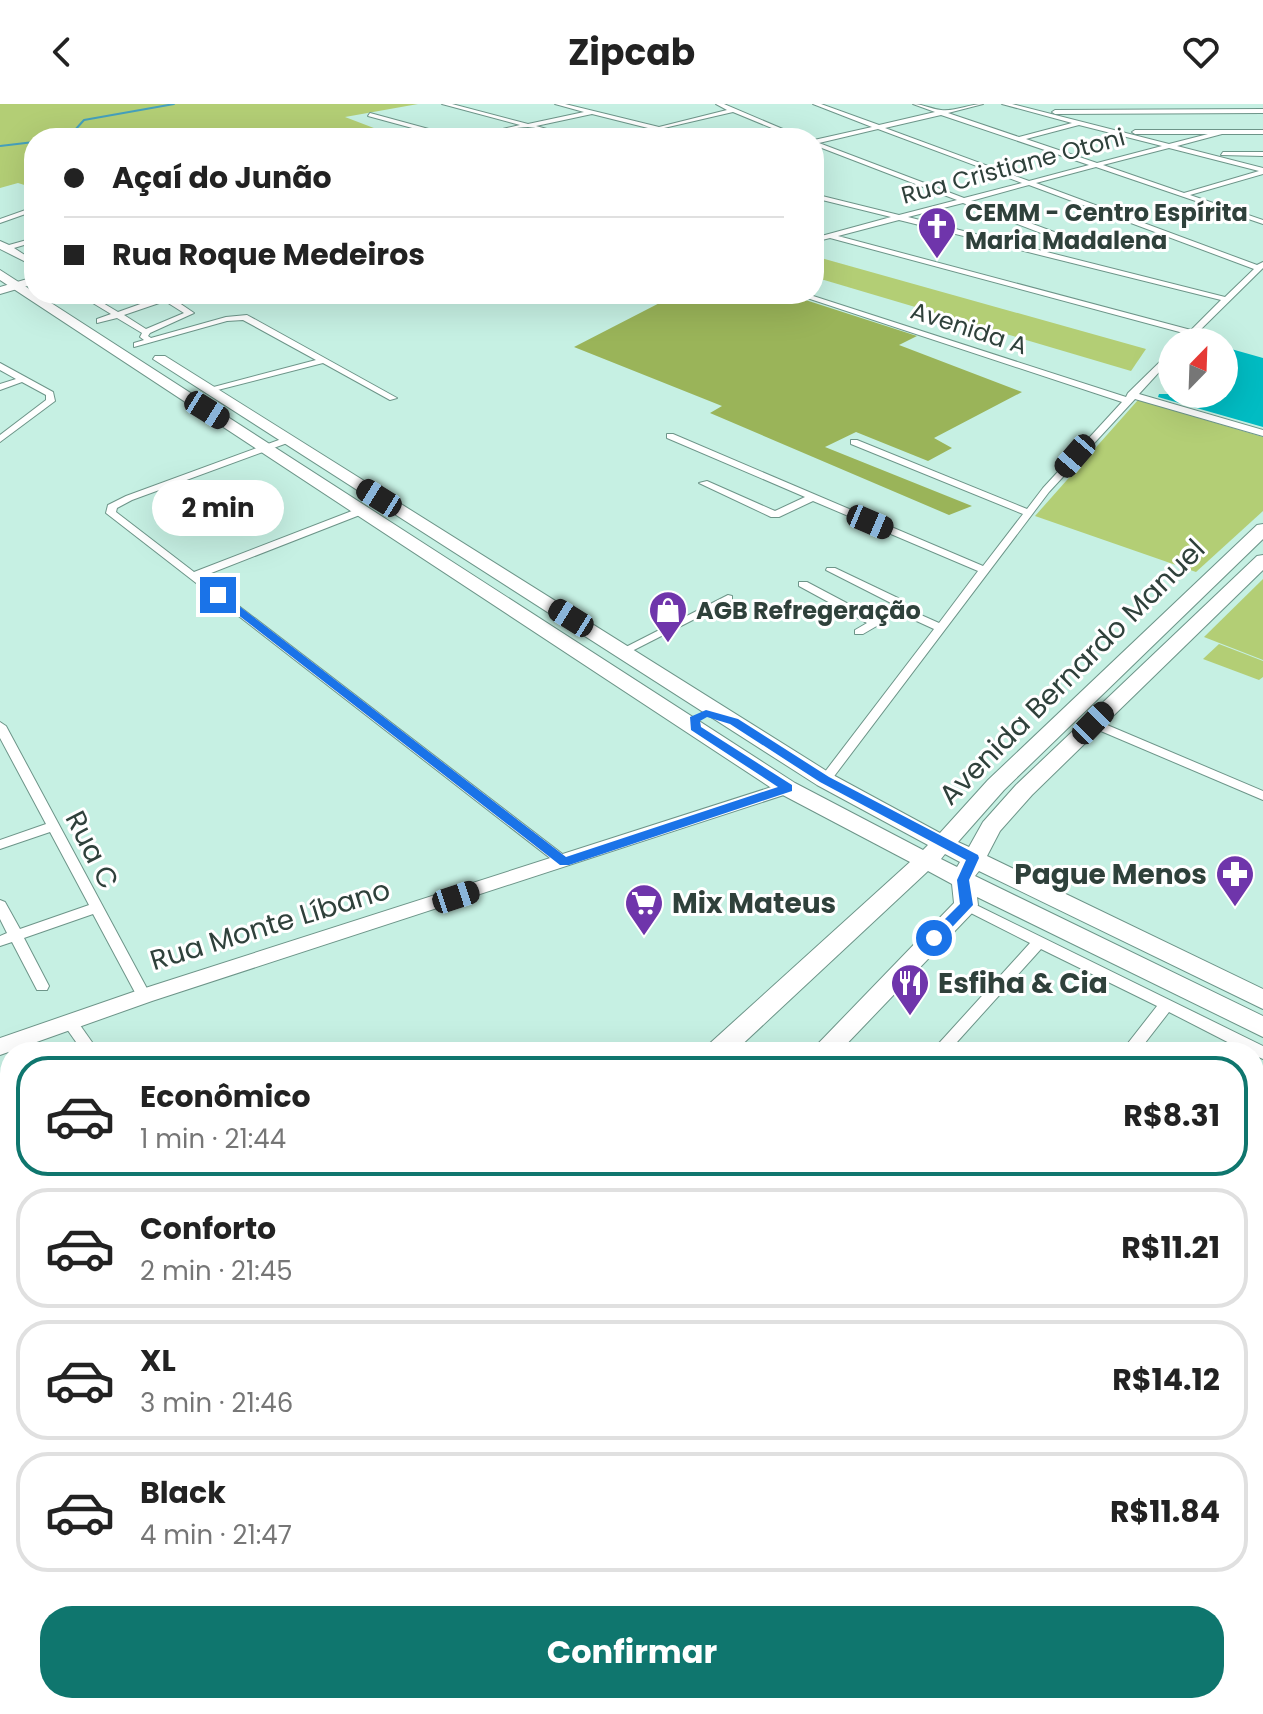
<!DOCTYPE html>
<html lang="pt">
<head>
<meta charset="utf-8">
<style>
  body { margin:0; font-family:Poppins,sans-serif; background:#f2f2f2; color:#222; height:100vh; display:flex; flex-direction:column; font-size:30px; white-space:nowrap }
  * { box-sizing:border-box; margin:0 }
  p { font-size:26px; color:#767676 }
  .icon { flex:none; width:44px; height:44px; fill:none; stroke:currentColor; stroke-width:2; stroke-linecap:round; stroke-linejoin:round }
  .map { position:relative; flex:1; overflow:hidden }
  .drawer { position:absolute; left:0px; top:938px; width:1264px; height:672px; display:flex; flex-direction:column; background:#fff; border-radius:32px 32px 0 0; box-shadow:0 8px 32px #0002 }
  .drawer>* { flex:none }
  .guide { position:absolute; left:24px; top:24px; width:800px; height:176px; border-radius:32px; box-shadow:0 8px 32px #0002; display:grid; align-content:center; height:176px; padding:0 40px; background:#fff }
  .needle { width:52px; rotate:23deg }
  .controls { position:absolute; left:1158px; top:224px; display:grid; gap:16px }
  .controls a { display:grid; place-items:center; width:80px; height:80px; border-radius:50%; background:#fff; box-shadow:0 8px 32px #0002; font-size:40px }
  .end { position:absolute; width:36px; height:36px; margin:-18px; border:10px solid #1a73e8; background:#fff; box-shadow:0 0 0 4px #fff }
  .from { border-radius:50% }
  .bubble { position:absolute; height:56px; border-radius:28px; background:#fff; box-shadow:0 8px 32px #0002; font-size:26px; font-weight:700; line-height:56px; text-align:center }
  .car { position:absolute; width:24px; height:48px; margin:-24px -12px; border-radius:10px; box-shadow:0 0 6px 2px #0007; background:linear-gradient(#222 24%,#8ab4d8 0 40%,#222 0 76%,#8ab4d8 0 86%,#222 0) }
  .guide b { display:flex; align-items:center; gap:28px; height:76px; font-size:30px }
  .guide b+b { border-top:2px solid #e0e0e0 }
  .guide i { width:20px; height:20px; background:#222 }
  ul { padding:14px 0 0; list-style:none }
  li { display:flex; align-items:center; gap:24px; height:120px; margin:0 16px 12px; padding:0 24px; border:4px solid #e0e0e0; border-radius:32px }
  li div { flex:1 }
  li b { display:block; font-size:30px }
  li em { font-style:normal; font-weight:700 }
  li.current { border-color:#0f766e }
  li>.icon { width:72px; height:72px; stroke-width:1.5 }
  .button { display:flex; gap:16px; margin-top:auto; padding:16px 40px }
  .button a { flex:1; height:92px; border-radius:32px; background:#0f766e; color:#fff; font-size:32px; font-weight:700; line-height:92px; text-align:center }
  header { display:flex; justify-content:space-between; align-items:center; height:104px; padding:0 40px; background:#fff; font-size:36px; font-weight:700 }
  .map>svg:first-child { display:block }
  .green { fill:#b3ce75 }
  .forest { fill:#9ab459 }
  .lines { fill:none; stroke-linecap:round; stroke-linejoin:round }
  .stream { stroke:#45a0bc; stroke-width:2 }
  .building { fill:#01bcc3 }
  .street-casing { stroke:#6d9589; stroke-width:2 }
  .secondary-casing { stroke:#6d9589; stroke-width:2 }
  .primary-casing { stroke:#6d9589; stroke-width:2 }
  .street { fill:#fff; fill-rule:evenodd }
  .secondary { fill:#fff; fill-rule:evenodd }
  .primary { fill:#fff; fill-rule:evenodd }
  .route { fill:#1a73e8 }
  .labels { text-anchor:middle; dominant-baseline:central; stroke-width:6; stroke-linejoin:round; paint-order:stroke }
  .far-street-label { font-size:24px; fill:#2f413b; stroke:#fff }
  .far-poi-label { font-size:24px; font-weight:bold; fill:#2f413b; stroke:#fff; text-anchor:start }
  .street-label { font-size:28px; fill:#2f413b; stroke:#fff }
  .poi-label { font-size:28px; font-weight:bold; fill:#2f413b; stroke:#fff; text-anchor:start }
</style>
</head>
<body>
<header><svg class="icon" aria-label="back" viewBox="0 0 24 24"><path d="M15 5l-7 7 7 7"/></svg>Zipcab<svg class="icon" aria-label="heart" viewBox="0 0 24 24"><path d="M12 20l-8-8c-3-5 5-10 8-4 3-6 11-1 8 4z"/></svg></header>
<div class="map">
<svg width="1263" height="1610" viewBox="0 0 1263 1610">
  <rect width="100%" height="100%" fill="#c6f0e3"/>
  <g class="green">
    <path d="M0,0H418L345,13L400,34H34V84L18,79L0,84Z"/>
    <path d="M814,152L1146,245L1131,267L814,173Z"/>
    <path d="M1138,296L1263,333V407L1196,468L1035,412Z"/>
    <path d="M1263,475V556L1204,533Z"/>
    <path d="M1219,540L1263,557V573L1259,576L1203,555Z"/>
    <path d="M1254,1226L1263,1231V1298L1254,1292Z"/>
  </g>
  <path class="forest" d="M677,190H787L917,232L899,241L1022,288L934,334L952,344L928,357L856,328L825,343L972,402L949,411L710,309L722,302L574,243Z"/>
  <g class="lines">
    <g class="stream">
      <path d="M45,34L75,26L84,16L174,0"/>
      <path d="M0,42L34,38"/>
    </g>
  </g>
  <path class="building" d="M1224,243L1263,254V323L1158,293L1159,290H1224Z"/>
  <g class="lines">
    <g class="street-casing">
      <g id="street">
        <path d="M442,0H452L528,20L584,8L555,0H565L659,23L727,6L716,0H724L804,34H796L733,8L664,24L699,34H688L592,10L536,22L579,34C561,34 545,24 528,23C509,23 486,34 464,34L520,21Z"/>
        <path d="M813,0H821L879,21L935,8L913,0C923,0 931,5 941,6C954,8 969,0 983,0L948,9L1019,33L1072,19L1002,0H1012L1169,40L1208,30H1135L1132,28L1135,26H1263V30H1222L1177,42L1263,64V70L1190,91L1263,116V120L1096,63L1036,79L1257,161L1263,158V164L1188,238H1179L1187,230L830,134L814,138V134L891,113L814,94V90L899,111L957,96L814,41V36L872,23ZM941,11L1089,61L1029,77L885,24ZM1079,21L1162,42L1097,59L1026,35ZM878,25L1022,79L964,94L819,39ZM1169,44L1259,67L1184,89L1103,61ZM1029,81L1254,165L1225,193L908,113L963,99L1067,139H1073V135L971,97ZM899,116L1221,196L1191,226L838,132Z"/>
        <path d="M1263,5V9L1055,10L1052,8L1055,6Z"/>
        <path d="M370,9L458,33L459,34H449L368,12Z"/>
        <path d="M1223,48H1263V52L1221,51Z"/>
        <path d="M34,103V107L0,119V115Z"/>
        <path d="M34,134V138L14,144L34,157V162L0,145V137L9,141Z"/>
        <path d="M66,190H77L67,196H61V192Z"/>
        <path d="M78,190H88L118,208L160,193L156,190L175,192L172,194L194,209L150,229L148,232L151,234L226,213L247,211L397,294L390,296L323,259L206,289V285L316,256L243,216L227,217L134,243V239L144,236L140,233L142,229L117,214L97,219V215L111,210ZM165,197L184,209L146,225L124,211Z"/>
        <path d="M795,190H807L1126,293L1128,289L1172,246V254L1139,290L1263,326V332L1135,295L1049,388L829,679H821L819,676L821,673L934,525L899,509L863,530H855V526L867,519L799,482V478H807L875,514L892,504L891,499L826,466L827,464H835L900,495L903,503L939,519L978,467L813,397L779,413H771L699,379L707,377L775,407L805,393L667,334V330H673L983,462L1023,410L851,340V336H857L1027,405L1043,384L1122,298Z"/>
        <path d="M0,259L53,288L55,297L0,338V331L46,296V291L22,278L0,286V280L16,275L0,266Z"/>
        <path d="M287,333L292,336L290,338L132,396L117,404L116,408L194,468L357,405H365V409L201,473L569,755L571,758L569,761H559L106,409L108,401L126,392Z"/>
        <path d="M728,491L732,492V496L628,549H620L618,547Z"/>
        <path d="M1093,615L1263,687V696L1089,622L1087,619L1089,616Z"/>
        <path d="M0,618L6,622L151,892L149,896H139L93,810L24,834L49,882L47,886H37L12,838L0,842V832L7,829L0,815V796L5,798L20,825L89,801L50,728L0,745V736L46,720L0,634Z"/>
        <path d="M966,796L1263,942V955L1254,951V948H1247L1169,908L1138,948H1121L1157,902L1041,845L948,948H931L1030,839L961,804L959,801L961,798Z"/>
        <path d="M70,912L75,914L99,948H83L62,918L65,914Z"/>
        <path d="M1263,1029C1263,1039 1263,1052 1254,1056C1254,1045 1251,1033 1263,1029Z"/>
        <path d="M0,1165C14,1170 10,1185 10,1198L4,1196L0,1189Z"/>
        <path d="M1254,1187L1263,1191V1208L1254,1204Z"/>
        <path d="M1254,1330L1263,1334V1354L1254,1350Z"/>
        <path d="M1263,1397V1428L1261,1431L1254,1434V1404L1256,1400Z"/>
        <path d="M325,1600H352L357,1610H330Z"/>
        <path d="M495,1600H520L515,1610H490Z"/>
        <path d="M734,1600H758L753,1610H729Z"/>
        <path d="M977,1600H1000L995,1610H972Z"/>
        <path d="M1147,1600H1170L1166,1610H1143Z"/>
      </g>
    </g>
    <g class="secondary-casing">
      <g id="secondary">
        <path d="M34,173V180L0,190V183Z"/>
        <path d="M787,678L796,684L793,688L152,897L0,951V934L136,887Z"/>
        <path d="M991,1600H1032L1036,1610H995Z"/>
        <path d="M1061,1600H1102L1106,1610H1065Z"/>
      </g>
    </g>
    <g class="primary-casing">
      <g id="primary">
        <path d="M0,166L795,679L923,746L928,741L817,681L153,255L155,252H165L833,671L940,729L988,676L1257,421L1263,420V435L1004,686L958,738L969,743L983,718L1016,681L1257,452L1263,451V466L1032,691L1000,727L987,752L1263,885V905L979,767L975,772L1263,912V933L977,793L978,801L974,807L839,948H810L954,799L952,780L928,767L734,948H704L708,941L910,758L779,689L0,176ZM945,750L960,758L957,763L941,755Z"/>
        <path d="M215,1600H256L252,1610H211Z"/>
        <path d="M260,1600H299L295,1610H256Z"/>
      </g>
    </g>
    <use href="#street" class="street"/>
    <use href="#secondary" class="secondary"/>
    <use href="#primary" class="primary"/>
  </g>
  <path class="route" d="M215,489H222L566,753L778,683L691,626L690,613L706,606L738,615L829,673L978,751L979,754L969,776L973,801L939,837H930V830L960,800L957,776L966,756L820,678L730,620L707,613L700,617L701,623L792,681V687L569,761H560L215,493Z"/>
  <defs>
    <g id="church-pin" transform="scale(2)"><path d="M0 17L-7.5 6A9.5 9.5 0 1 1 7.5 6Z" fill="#6f35ab" stroke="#fff"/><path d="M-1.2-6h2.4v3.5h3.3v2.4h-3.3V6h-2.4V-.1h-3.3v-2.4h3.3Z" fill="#fff"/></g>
    <g id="shop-pin" transform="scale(2)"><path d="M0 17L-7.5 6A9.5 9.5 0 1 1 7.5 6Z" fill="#6f35ab" stroke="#fff"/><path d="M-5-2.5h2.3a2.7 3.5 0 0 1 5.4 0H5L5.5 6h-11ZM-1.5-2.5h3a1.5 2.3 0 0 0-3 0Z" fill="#fff"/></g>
    <g id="pharmacy-pin" transform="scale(2)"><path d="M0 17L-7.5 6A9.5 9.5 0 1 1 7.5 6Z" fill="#6f35ab" stroke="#fff"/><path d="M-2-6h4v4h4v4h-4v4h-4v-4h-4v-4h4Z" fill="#fff"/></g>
    <g id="supermarket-pin" transform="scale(2)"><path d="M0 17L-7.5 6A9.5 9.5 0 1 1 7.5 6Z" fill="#6f35ab" stroke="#fff"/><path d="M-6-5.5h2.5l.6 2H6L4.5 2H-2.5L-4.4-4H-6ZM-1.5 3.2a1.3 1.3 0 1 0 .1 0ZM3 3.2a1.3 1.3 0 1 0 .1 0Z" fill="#fff"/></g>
    <g id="restaurant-pin" transform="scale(2)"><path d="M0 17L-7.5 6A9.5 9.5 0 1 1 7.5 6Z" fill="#6f35ab" stroke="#fff"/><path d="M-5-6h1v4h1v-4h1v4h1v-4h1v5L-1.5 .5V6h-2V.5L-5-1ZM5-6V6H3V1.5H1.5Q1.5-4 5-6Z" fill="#fff"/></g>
  </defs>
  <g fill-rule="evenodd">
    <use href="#church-pin" x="937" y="122"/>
    <use href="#shop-pin" x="668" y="506"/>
    <use href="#pharmacy-pin" x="1235" y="770"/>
    <use href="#supermarket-pin" x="644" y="799"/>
    <use href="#restaurant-pin" x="910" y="879"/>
  </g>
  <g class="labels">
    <g class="far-street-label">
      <text transform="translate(1013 62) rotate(-15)">Rua Cristiane Otoni</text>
      <text transform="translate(969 224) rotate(18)">Avenida A</text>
    </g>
    <g class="far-poi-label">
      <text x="965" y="108">CEMM - Centro Espírita<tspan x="965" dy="28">Maria Madalena</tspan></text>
      <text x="696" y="506">AGB Refregeração</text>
    </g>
    <g class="street-label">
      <text transform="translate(1072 568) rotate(-45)">Avenida Bernardo Manuel</text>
      <text transform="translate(92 746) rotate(63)">Rua C</text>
      <text transform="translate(270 821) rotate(-17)">Rua Monte Líbano</text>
    </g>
    <g class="poi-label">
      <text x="1207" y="770" text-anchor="end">Pague Menos</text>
      <text x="672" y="799">Mix Mateus</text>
      <text x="938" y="879">Esfiha &amp; Cia</text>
    </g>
  </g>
</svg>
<div class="controls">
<a><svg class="needle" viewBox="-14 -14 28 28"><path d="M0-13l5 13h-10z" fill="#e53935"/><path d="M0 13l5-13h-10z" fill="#767676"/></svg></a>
</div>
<i class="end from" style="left:934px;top:834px"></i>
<i class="end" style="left:218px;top:491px"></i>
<div class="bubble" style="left:152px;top:376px;width:132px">2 min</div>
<i class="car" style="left:207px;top:306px;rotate:122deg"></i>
<i class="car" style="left:1075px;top:352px;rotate:221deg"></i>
<i class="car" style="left:379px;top:394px;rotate:302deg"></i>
<i class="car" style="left:870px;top:418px;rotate:113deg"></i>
<i class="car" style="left:571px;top:514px;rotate:302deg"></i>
<i class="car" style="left:1093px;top:619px;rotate:44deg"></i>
<i class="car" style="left:456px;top:793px;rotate:72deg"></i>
<div class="guide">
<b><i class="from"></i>Açaí do Junão</b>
<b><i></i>Rua Roque Medeiros</b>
</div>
<section class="drawer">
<ul>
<li class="current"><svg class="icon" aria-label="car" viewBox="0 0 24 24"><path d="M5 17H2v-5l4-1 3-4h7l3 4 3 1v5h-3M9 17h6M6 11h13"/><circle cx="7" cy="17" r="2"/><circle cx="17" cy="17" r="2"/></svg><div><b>Econômico</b><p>1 min · 21:44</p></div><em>R$8.31</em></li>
<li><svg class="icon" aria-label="car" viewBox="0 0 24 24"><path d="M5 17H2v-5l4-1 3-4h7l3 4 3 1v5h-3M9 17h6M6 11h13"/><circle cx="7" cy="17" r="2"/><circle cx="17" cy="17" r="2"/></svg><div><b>Conforto</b><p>2 min · 21:45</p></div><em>R$11.21</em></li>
<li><svg class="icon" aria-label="car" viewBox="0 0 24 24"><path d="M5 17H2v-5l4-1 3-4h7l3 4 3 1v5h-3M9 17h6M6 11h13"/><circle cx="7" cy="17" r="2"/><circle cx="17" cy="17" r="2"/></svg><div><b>XL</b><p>3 min · 21:46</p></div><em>R$14.12</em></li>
<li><svg class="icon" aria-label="car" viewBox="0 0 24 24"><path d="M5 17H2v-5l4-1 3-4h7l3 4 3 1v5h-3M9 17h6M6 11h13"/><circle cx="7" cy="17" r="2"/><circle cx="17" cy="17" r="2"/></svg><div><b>Black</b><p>4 min · 21:47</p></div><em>R$11.84</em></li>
</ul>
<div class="button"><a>Confirmar</a></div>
</section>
</div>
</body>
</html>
